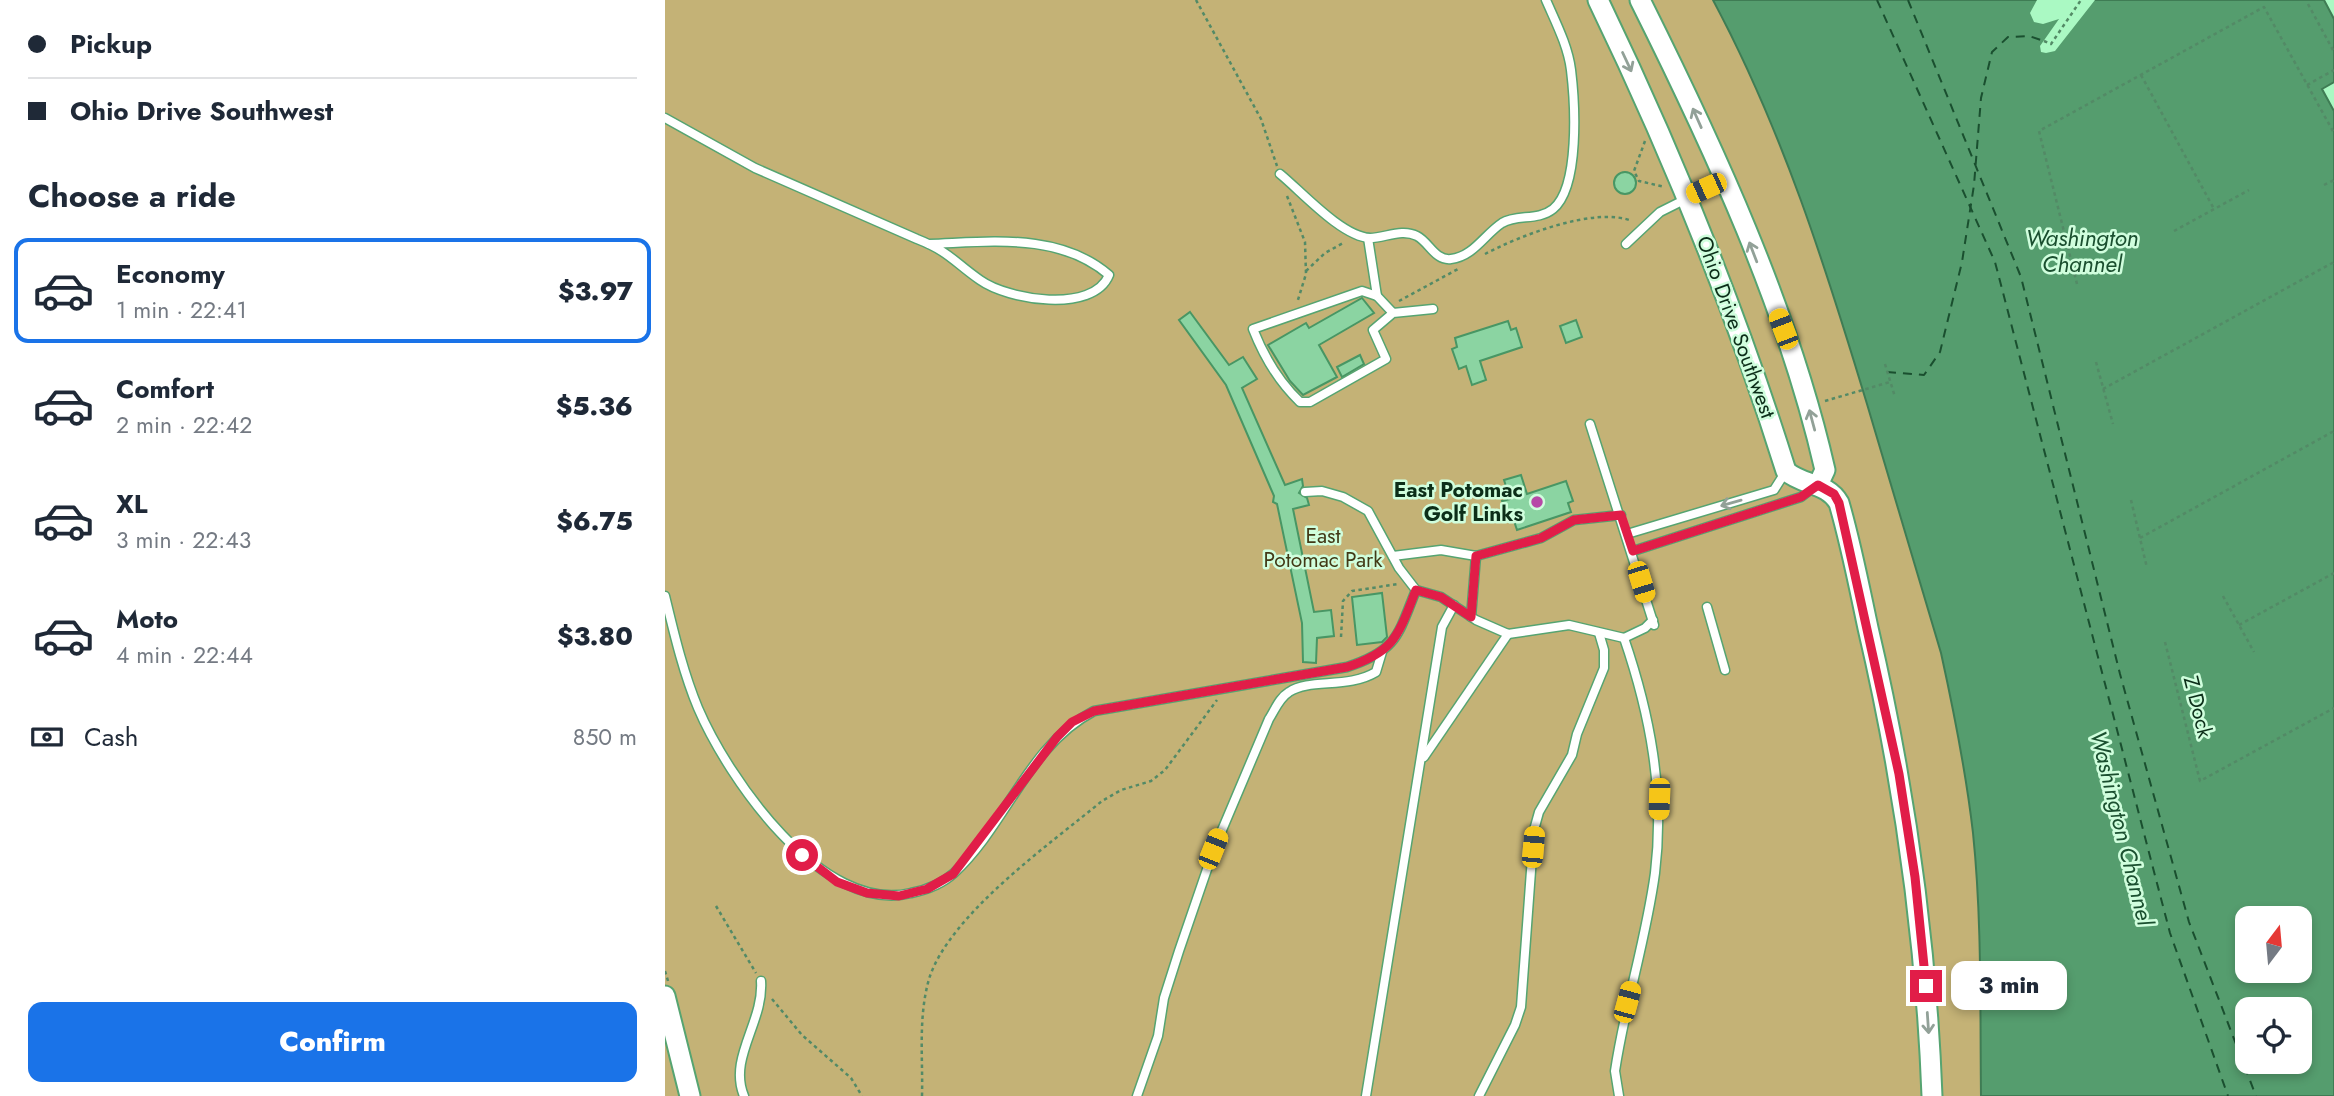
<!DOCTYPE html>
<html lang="en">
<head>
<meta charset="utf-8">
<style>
  body { margin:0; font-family:Jost,sans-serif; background:#f2f2f3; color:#1f2937; height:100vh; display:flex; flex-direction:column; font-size:26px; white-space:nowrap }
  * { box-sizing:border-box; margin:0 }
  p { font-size:23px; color:#747a83 }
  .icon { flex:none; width:38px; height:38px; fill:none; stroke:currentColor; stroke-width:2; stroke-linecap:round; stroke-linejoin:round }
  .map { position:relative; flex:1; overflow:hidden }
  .details { display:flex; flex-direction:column; background:#fff; width:665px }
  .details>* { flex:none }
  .guide { display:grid; align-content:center; height:154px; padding:0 28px; background:#fff }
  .needle { width:46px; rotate:16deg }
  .controls { position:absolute; left:1570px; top:906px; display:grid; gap:14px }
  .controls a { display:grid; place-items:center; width:77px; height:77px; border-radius:14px; background:#fff; box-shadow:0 4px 10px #0003; font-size:35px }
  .end { position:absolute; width:32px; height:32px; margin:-16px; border:9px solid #e11d48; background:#fff; box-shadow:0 0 0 4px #fff }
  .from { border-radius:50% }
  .bubble { position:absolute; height:49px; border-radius:14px; background:#fff; box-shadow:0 4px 10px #0003; font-size:23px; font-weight:800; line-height:49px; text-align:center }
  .car { position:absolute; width:21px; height:42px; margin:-21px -10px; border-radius:9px; box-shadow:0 0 5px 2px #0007; background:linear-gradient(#f5c518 24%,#345 0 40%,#f5c518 0 76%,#345 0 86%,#f5c518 0) }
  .guide b { display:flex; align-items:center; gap:24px; height:66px; font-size:26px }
  .guide b+b { border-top:2px solid #e0e1e3 }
  .guide i { width:18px; height:18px; background:#1f2937 }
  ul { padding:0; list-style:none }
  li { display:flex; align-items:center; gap:21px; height:105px; margin:0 14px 10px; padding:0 14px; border:4px solid transparent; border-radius:14px }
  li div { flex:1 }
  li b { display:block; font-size:26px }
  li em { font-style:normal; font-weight:800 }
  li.on { border-color:#1a73e8 }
  li>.icon { width:63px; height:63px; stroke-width:1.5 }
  h2 { padding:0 28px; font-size:32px; line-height:84px }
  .pay { display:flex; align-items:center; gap:18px; height:77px; padding:0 28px; font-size:26px }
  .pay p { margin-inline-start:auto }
  .action { display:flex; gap:14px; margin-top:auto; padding:14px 28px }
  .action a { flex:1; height:80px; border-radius:14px; background:#1a73e8; color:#fff; font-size:28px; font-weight:800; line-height:80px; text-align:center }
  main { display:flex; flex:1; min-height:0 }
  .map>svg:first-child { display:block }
  .green { fill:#c4b276 }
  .water { fill:#559d6e; stroke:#3f7c54; stroke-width:2; fill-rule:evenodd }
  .pier { fill:#aaf9c3 }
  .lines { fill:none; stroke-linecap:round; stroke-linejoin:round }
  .ferry { stroke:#1a4f2f; stroke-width:2; stroke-dasharray:9 7; stroke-linecap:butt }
  .building { fill:#8bd4a2; stroke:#489664; stroke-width:2 }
  .service-casing { stroke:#56a471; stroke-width:11 }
  .tertiary-casing { stroke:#56a471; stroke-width:23 }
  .path { stroke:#538a66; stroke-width:2.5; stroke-dasharray:3.5 3.5; stroke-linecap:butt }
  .service { stroke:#fff; stroke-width:8 }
  .tertiary { stroke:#fff; stroke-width:19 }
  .oneway { stroke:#92a198 }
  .route { stroke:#e11d48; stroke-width:9 }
  .poi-dot { fill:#b749a7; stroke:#d0fedd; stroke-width:2.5 }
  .labels { text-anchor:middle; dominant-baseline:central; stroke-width:5; stroke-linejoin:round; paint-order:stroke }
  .street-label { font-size:21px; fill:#0c2e19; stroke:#d0fedd }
  .poi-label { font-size:21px; font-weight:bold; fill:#0c2e19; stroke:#d0fedd; text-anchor:end }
  .park-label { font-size:21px; fill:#423916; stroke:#d0fedd }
  .water-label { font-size:23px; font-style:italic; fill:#1a4f2f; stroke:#d0fedd }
</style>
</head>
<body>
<main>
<section class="details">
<div class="guide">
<b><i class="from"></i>Pickup</b>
<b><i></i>Ohio Drive Southwest</b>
</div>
<h2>Choose a ride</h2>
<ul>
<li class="on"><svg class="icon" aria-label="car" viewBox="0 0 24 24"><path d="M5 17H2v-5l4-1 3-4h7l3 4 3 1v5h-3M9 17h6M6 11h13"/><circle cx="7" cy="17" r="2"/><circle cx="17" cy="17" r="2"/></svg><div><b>Economy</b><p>1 min · 22:41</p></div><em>$3.97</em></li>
<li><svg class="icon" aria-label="car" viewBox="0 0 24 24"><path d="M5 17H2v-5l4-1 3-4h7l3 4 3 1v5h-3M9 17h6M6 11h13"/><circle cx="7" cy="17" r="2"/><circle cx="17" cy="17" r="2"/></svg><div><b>Comfort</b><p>2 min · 22:42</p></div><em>$5.36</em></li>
<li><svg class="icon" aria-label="car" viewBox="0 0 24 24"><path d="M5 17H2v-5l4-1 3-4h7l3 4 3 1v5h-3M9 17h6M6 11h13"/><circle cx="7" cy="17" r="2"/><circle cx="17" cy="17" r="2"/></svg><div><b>XL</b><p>3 min · 22:43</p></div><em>$6.75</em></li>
<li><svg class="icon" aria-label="car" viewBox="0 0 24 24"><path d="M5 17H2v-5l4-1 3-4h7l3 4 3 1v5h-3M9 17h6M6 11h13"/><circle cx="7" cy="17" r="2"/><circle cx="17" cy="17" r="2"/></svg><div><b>Moto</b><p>4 min · 22:44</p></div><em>$3.80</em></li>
</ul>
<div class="pay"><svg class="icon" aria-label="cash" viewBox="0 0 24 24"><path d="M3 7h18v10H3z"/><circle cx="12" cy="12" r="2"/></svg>Cash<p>850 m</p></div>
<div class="action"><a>Confirm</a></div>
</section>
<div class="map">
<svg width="1669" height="1096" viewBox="0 0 1669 1096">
  <rect width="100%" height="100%" fill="#aaf9c3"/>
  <path class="green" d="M0,0H1048C1117,129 1160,265 1202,404C1227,487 1252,570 1276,653C1289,712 1301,772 1308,833C1317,920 1315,1008 1316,1096H0Z"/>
  <path class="water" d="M1048,0H1659L1669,19V82L1657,89L1669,111V1096H1316C1315,1008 1317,920 1308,833C1301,772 1289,712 1276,653C1252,570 1227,487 1202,404C1160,265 1117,129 1048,0ZM1582,919H1634V971H1582ZM1582,1010H1634V1062H1582Z"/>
  <path class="pier" d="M1372,0H1430L1390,51L1381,53L1376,52L1375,46L1394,19L1378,24L1369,22L1365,13Z"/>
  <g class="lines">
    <g class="ferry">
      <path d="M1212,0L1330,262L1505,933L1563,1096"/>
      <path d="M1243,0L1356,277L1455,674L1524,922L1591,1096"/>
      <path d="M1222,372L1259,375L1275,352L1297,262L1309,185L1316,98L1327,52L1343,37L1364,36L1379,41"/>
    </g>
  </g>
  <g class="building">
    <circle cx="960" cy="183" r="11"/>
    <path d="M697,298L709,313L654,345L672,377L638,395L625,381L603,345L641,323L644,328Z"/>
    <path d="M525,312L564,365L578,357L592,379L577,388L620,485L637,479L638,486L634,493L642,498L644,505L628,509L649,612L666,610L669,636L652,638L651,663L638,662L637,623L612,504L608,502L609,496L561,385L514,320Z"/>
    <path d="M911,320L917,337L901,343L895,326Z"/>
    <path d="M843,321L846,330L851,328L857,347L815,361L821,380L807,385L801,366L794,369L787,349L792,347L790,338Z"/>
    <path d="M695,355L699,364L677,377L672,367Z"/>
    <path d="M856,475L862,494L901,481L908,501L903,503L906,512L852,530L849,521L844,522L837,501L845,499L839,480Z"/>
    <path d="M717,593L722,637L717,642L692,645L687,597Z"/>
  </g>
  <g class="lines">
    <g class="service-casing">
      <g id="service">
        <path d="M0,118L90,168L252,239C285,252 289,262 315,280C343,300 428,314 444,275C394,232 325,242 264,244"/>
        <path d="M615,174C636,191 677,237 705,238C720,238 737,228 752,236C764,242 770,261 786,259C808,257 820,234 837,223C852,214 873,221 888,209C915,187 910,103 906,70C903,46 891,23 881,0"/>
        <path d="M703,238L712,296"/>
        <path d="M961,244L995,212L1059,180"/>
        <path d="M728,313L712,296L697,291L588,329C599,357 613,381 635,402H645L721,359L708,330L728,313L768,309"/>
        <path d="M925,424L989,625"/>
        <path d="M640,492L657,491L678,497L703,511L734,568L751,590L776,597L811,620L843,634L904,625L959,638C985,714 1000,792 990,873C981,940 960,1004 950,1071L954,1096"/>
        <path d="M962,534L1109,490L1121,471"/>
        <path d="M968,551L1136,497L1149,487"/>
        <path d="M728,556L776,550L811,556L876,538L909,520L956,515"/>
        <path d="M0,596C9,633 18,672 33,708C63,778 157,915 246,893C261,890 277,884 289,873C342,824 363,745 429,711L682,667C732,651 733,635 751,590"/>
        <path d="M1042,607L1060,670"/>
        <path d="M806,617L811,556"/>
        <path d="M959,638L980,628L988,620"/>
        <path d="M759,757L843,634"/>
        <path d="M79,1096C63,1058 99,1022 96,981"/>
        <path d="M472,1096L493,1036L499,998L514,951L549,849L604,719C610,710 614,698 624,692C645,678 683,689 711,672L717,652"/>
        <path d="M701,1096L777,627L789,605"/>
        <path d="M814,1096L850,1025L856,1007L869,830L874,812L907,755L912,734L939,668V650L934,633"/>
      </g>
    </g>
    <g class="tertiary-casing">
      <g id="tertiary">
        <path d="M933,0C1007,153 1070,308 1121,471C1138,486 1162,482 1174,503C1186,544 1194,586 1203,628C1239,782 1261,937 1267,1096"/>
        <path d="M975,0C1049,148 1123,308 1160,470L1153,485"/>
        <path d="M0,996L25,1096"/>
      </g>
    </g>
    <g class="path">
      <path d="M531,0L596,119L612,166"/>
      <path d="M1643,4L1669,52"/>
      <path d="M1379,41L1386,44L1416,0"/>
      <path d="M1476,75L1549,209"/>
      <path d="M1642,85L1669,70"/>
      <path d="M980,141L969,171L974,181L1000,187"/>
      <path d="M1659,185L1669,180"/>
      <path d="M622,196L640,242L641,274L632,303"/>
      <path d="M1509,231L1584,190"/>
      <path d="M820,254C854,236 930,206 967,221"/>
      <path d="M641,271L660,253L680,242"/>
      <path d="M1412,284L1374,131L1599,7L1669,133"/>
      <path d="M734,301L793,269"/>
      <path d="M1431,362L1448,424"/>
      <path d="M1220,364L1230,397"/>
      <path d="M1438,389L1669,262"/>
      <path d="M1160,401L1225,382"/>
      <path d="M1466,500L1482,568"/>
      <path d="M1475,538L1669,431"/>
      <path d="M1558,596L1589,652"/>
      <path d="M1574,625L1669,573"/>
      <path d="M676,637L678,601L687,591L733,584"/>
      <path d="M1500,642L1535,781L1669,708"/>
      <path d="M51,906L91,973"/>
      <path d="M0,971L3,981"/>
      <path d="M107,999L137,1035L186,1078L197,1096"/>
      <path d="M257,1096C258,1057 253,1018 264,979C284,915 385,844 437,801L456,790L486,781L500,770L552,700"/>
    </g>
    <use href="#service" class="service"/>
    <use href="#tertiary" class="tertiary"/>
  </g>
  <defs><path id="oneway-shaft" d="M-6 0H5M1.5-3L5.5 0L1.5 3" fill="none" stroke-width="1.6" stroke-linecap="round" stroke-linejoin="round" transform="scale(1.75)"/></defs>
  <g class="oneway">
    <use href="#oneway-shaft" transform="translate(962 62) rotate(65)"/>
    <use href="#oneway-shaft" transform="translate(1032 118) rotate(-114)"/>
    <use href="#oneway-shaft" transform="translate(1088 252) rotate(-111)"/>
    <use href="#oneway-shaft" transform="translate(1147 420) rotate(-105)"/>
    <use href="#oneway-shaft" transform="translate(1066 503) rotate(164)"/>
    <use href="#oneway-shaft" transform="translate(1263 1023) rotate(86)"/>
  </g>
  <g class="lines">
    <path class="route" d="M137,855L172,882L202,893L234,896L262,889L288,874L392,737L407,722L429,711L682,667C731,651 733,635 751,590L776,597L806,617L811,556L876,538L909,520L956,515L968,551L1136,497L1153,485L1169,494L1174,503L1234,774L1250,877L1261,986"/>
  </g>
  <circle class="poi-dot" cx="872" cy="502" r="7"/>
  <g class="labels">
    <g class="street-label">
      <text transform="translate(1071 327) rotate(70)">Ohio Drive Southwest</text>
      <text transform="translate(1533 707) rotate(76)">Z Dock</text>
    </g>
    <g class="poi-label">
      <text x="858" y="490">East Potomac<tspan x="858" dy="24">Golf Links</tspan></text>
    </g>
    <g class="park-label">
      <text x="658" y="536">East<tspan x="658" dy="24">Potomac Park</tspan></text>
    </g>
    <g class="water-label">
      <text x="1417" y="238">Washington<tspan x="1417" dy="26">Channel</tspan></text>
      <text transform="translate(1457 828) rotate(76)">Washington Channel</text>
    </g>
  </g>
</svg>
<div class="controls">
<a><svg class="needle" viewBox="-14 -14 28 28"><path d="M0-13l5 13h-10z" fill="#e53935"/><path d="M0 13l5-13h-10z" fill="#747a83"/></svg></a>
<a><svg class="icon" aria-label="locate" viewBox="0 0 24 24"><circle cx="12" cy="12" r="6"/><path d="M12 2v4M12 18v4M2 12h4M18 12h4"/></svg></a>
</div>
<i class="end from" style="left:137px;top:855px"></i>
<i class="end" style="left:1261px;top:986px"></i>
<div class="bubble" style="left:1286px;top:961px;width:116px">3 min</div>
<i class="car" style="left:1041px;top:188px;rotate:246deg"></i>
<i class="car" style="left:1118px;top:329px;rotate:339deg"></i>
<i class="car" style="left:976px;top:582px;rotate:163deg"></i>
<i class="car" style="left:994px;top:799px;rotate:182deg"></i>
<i class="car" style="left:868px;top:847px;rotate:5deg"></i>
<i class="car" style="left:548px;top:849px;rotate:22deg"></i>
<i class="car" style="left:962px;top:1002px;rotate:15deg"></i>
</div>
</main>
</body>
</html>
